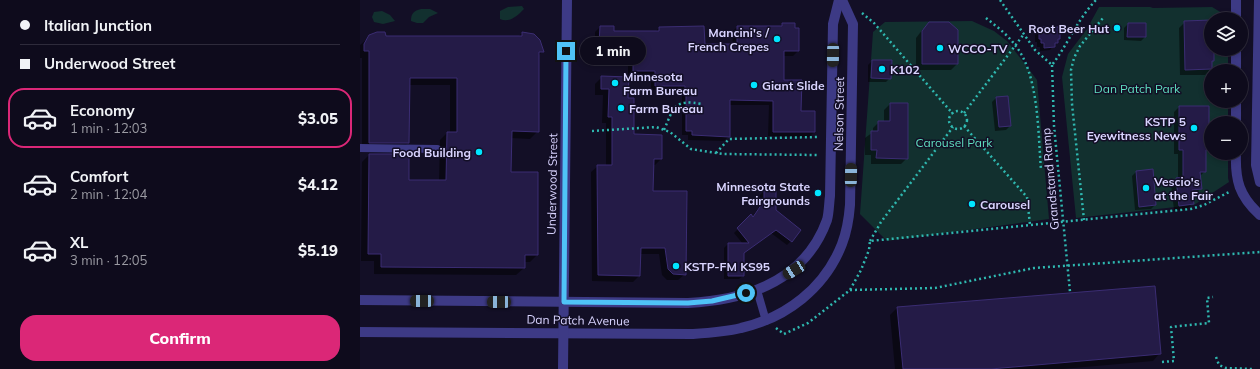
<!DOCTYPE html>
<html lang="en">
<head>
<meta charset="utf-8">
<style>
  body { margin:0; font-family:Mulish,sans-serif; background:#1c1929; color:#f1f3f6; height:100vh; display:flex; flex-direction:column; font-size:15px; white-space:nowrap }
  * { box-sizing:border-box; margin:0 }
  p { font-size:13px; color:#9b9ba3 }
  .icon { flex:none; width:22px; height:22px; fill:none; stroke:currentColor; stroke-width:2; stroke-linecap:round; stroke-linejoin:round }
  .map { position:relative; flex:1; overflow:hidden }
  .drawer { display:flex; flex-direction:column; background:#0e0b1c; width:360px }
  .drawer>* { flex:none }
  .guide { display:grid; align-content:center; height:88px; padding:0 20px; background:#0e0b1c }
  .fabs { position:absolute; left:844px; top:12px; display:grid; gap:8px }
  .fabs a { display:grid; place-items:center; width:44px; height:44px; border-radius:50%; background:#0e0b1c; box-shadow:0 2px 6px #0003,0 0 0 1px #2e2b3b; font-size:20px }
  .end { position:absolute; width:18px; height:18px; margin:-9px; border:5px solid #4fc3f7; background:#111; box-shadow:0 0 0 2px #111 }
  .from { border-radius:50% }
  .bubble { position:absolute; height:28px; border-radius:14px; background:#0e0b1c; box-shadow:0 2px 6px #0003,0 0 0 1px #2e2b3b; font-size:13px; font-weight:800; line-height:28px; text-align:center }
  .car { position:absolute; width:12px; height:24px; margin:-12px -6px; border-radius:5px; box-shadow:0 0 3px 1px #0007; background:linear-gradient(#222 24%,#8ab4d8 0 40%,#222 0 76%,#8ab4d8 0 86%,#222 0) }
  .guide b { display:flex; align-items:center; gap:14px; height:38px; font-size:15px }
  .guide b+b { border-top:1px solid #2e2b3b }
  .guide i { width:10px; height:10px; background:#f1f3f6 }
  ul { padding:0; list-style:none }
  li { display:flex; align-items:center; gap:12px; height:60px; margin:0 8px 6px; padding:0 12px; border:2px solid transparent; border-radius:16px }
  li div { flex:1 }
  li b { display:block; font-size:15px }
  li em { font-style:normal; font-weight:800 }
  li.active { border-color:#db2777 }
  li>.icon { width:36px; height:36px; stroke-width:1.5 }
  .button { display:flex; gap:8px; margin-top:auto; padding:8px 20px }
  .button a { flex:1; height:46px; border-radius:16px; background:#db2777; color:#fff; font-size:16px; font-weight:800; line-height:46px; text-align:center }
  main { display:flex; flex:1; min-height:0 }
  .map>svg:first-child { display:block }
  .green { fill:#12302f }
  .shadow { fill:#0007 }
  .building { fill:#241b47; stroke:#3b2d73 }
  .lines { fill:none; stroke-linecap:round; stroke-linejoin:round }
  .path { stroke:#2fb8b0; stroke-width:2.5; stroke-dasharray:2 3; stroke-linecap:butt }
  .service { stroke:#3d3a85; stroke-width:8 }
  .minor { stroke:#3d3a85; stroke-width:10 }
  .path-bridge { stroke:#2fb8b0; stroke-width:2.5; stroke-dasharray:2 3; stroke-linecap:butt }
  .route { stroke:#4fc3f7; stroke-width:5 }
  .poi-dot { fill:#00e5ff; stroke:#130f26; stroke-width:1.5 }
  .labels { text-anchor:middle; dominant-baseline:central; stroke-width:3; stroke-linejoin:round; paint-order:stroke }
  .poi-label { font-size:12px; font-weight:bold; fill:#d9d4ff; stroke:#130f26; text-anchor:start }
  .park-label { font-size:12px; fill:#5fe0c0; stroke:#130f26 }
  .street-label { font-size:12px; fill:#d9d4ff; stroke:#130f26 }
</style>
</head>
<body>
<main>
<section class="drawer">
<div class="guide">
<b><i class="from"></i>Italian Junction</b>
<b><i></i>Underwood Street</b>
</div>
<ul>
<li class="active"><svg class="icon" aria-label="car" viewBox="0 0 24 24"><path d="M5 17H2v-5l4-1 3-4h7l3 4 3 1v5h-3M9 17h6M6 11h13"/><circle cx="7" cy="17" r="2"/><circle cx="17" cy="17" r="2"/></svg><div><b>Economy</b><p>1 min · 12:03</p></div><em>$3.05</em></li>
<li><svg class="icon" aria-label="car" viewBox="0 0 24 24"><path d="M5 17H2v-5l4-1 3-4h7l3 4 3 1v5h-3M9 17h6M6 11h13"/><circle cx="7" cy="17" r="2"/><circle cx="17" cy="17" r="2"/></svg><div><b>Comfort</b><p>2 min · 12:04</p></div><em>$4.12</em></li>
<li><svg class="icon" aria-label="car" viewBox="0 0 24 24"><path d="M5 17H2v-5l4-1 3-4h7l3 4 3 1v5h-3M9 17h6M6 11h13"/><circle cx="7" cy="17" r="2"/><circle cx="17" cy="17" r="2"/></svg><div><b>XL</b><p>3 min · 12:05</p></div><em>$5.19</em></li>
</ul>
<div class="button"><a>Confirm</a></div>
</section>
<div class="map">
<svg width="900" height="369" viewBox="0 0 900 369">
  <rect width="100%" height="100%" fill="#130f26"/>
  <g class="green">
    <path d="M162,6L164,9C157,16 150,23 140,19V11L148,7Z"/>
    <path d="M739,7H790L793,8L852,7L862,13L866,19H851V49H868V71H851V101H868V123H851V153H868V178L869,182L834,205L716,218L702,77L708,54L727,29Z"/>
    <path d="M61,9H70L78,13L69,17L63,23H57L51,21C51,13 54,11 61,9Z"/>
    <path d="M22,11L30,15L35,21L23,24L14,22L12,17L14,12Z"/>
    <path d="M612,21L634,31L647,41L658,55L677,80L689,219L527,241L500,214L513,32L525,22Z"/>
  </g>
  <g class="shadow">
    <path d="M851,21V49H853V60L851,62V69L845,75H820L819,28L825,22Z"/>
    <path d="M422,24L438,51L433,56H423V81L440,112L454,132L449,137L408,136L409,105H369V136L364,141L328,140V135H322V95H320V90H291V76H268V50L235,49V32L240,27L253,32H295L299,28L344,45H373L372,32L377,27H419Z"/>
    <path d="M768,24L785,37L781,41L764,40V28Z"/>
    <path d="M679,28L699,38L690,50L680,51V47H677V42H675V32Z"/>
    <path d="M563,29L597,64L591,70H556V38Z"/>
    <path d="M17,33L25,37H158L162,33L177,37L179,40L183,51L178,56V131L170,139L151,138L150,173L177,255L170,262H164V268L156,275L14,274V261H1L2,162L9,155L48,181H79L80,140L87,133H90V85H49L48,143L41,150H2V58H0V45L7,39Z"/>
    <path d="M512,61L530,78L526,82H508V65Z"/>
    <path d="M242,77L267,99L273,135L301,159L295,165H292V192L325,274L318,280H307L302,275L299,254H280L279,276L273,282L232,281L231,172L238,166H246V123H242L243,95H235V84Z"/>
    <path d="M636,98L650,126L646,130L635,131L632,102Z"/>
    <path d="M530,104L547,158L541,164H511V155H505V138L513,132V128L519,122H524V110Z"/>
    <path d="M819,107L848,150L845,152V171L839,177L841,188L836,193L831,194L832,204L827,209L814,210L811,184L818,179V154H814V112Z"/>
    <path d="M776,172L795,205L791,209L775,210L772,176Z"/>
    <path d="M404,191L431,241L427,245L411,233L383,253V276L379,279H364V248L368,244H383L374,233L391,216L392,217L400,206V195Z"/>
    <path d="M537,308L800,353L793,361L702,369H535L530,315Z"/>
  </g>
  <g class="building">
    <path d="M851,20V49H854V61H852V69L825,70L824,21Z"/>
    <path d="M569,22H589L598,30V64H562V31Z"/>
    <path d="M422,23H435V28H439V51H424V80H442L441,111H455V132H413V101L370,100V137L332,135V131H326V90H325V86H295V71H273V45L239,44L240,26H254V31H299V27L344,26L345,44H377V26H422Z"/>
    <path d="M768,23H786V37H767Z"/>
    <path d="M679,27H700V39H698V43H695V47L684,48V43H681V39H679Z"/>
    <path d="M17,32H25L26,36H162V32L174,34L180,40L184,52H179V132L152,131L151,172H178V255H165V268L21,267V254H8L9,154H49V180H86L87,132H97V78H50L49,143H9V51H4V44L9,35Z"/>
    <path d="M512,60H532L531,79L511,78Z"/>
    <path d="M241,76L269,77L268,98H274V134L302,135V159H294L293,191H327L326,275L313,274L308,269L305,248H281L280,276L238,275L237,165H252V117H248L249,89H241Z"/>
    <path d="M648,96L651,126L639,127L636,97Z"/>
    <path d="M530,103H548V159L516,158L517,150H511V131H518V121H530Z"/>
    <path d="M819,106H849V150H846V172H840L842,189L832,190L834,204L819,206L816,178L823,177V150H819Z"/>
    <path d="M793,169L796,205L779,207L776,171Z"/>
    <path d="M404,190L416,191V210L441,230L432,242L416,230L384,253V276H368V243H389L377,228L391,214L393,217L404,201Z"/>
    <path d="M795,286L801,354L631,369H543L537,307Z"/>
  </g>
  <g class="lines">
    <g class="path">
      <path d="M640,0L675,50L692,65C708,44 717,20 736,0"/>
      <path d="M502,13L514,23L593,114"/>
      <path d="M626,18C636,26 647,34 655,45C679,74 678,133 681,170"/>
      <circle cx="598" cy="120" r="9"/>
      <path d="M604,113L664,34"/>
      <path d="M604,126L667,197L670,225"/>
      <path d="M304,130C314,107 314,99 342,104"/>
      <path d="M232,131L296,127L310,132L331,149L363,154L458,155"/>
      <path d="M356,153L369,139L458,137"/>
      <path d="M724,220L712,104L711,70L714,58L720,46L743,18"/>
      <path d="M510,241L521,222L593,127"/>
      <path d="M490,290L575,288L674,268L900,252"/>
      <path d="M416,328L424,334L448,323L490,290L501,270L509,250L510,241L831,209L844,205L869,192"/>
      <path d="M856,357L859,365L866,368L892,369"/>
      <path d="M802,362L814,361L811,327L849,323L847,298L853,297"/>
    </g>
    <g class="service">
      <path d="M0,148L77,149"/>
      <path d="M397,290L406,321"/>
    </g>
    <g class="minor">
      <path d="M899,0L896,165L900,182"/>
      <path d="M876,19V0"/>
      <path d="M876,71V49"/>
      <path d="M876,123V101"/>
      <path d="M876,153C875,180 879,196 900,215"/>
      <path d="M0,300L328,303C387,300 445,281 467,220C469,213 469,203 470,196L473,24L479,0"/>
      <path d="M0,332L332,334C348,333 365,332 381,328C426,318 465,288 482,244C487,231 489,218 490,205L493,24L482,0"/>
      <path d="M203,369L207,0"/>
    </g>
    <path class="path-bridge" d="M692,65L694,126L710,292"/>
  </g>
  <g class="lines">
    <path class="route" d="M206,51L204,302L328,303L352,301L386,293"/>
  </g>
  <g class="poi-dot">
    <circle cx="757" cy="28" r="4"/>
    <circle cx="417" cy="39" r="4"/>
    <circle cx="580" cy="48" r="4"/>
    <circle cx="522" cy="69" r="4"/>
    <circle cx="255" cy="83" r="4"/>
    <circle cx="394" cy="85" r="4"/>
    <circle cx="261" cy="108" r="4"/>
    <circle cx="834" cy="128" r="4"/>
    <circle cx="119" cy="152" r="4"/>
    <circle cx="786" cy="188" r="4"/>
    <circle cx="458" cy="193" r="4"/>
    <circle cx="612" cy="204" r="4"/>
    <circle cx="316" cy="266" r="4"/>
  </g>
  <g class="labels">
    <g class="poi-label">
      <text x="749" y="28" text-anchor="end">Root Beer Hut</text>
      <text x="409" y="32" text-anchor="end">Mancini's /<tspan x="409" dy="14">French Crepes</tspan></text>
      <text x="588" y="48">WCCO-TV</text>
      <text x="530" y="69">K102</text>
      <text x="263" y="76">Minnesota<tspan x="263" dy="14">Farm Bureau</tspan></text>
      <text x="402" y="85">Giant Slide</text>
      <text x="269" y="108">Farm Bureau</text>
      <text x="826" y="121" text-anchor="end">KSTP 5<tspan x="826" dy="14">Eyewitness News</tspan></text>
      <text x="111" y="152" text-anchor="end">Food Building</text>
      <text x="794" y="181">Vescio's<tspan x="794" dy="14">at the Fair</tspan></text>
      <text x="450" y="186" text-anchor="end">Minnesota State<tspan x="450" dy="14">Fairgrounds</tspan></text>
      <text x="620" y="204">Carousel</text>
      <text x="324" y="266">KSTP-FM KS95</text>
    </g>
    <g class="park-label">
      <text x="777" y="88">Dan Patch Park</text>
      <text x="594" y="142">Carousel Park</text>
    </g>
    <g class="street-label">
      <text transform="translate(479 114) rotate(-89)">Nelson Street</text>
      <text transform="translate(690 179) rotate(-95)">Grandstand Ramp</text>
      <text transform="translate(192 184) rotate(-89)">Underwood Street</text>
      <text transform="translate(218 320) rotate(1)">Dan Patch Avenue</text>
    </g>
  </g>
</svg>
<div class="fabs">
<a><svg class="icon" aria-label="layers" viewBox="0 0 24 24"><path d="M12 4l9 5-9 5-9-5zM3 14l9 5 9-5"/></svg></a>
<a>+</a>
<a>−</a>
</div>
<i class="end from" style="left:386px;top:293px"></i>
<i class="end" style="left:206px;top:51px"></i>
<div class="bubble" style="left:220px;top:37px;width:66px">1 min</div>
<i class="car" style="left:473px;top:55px;rotate:181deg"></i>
<i class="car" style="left:491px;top:175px;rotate:1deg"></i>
<i class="car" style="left:434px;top:270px;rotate:238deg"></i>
<i class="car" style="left:62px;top:301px;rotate:270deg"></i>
<i class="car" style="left:139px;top:302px;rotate:270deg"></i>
</div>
</main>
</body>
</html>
